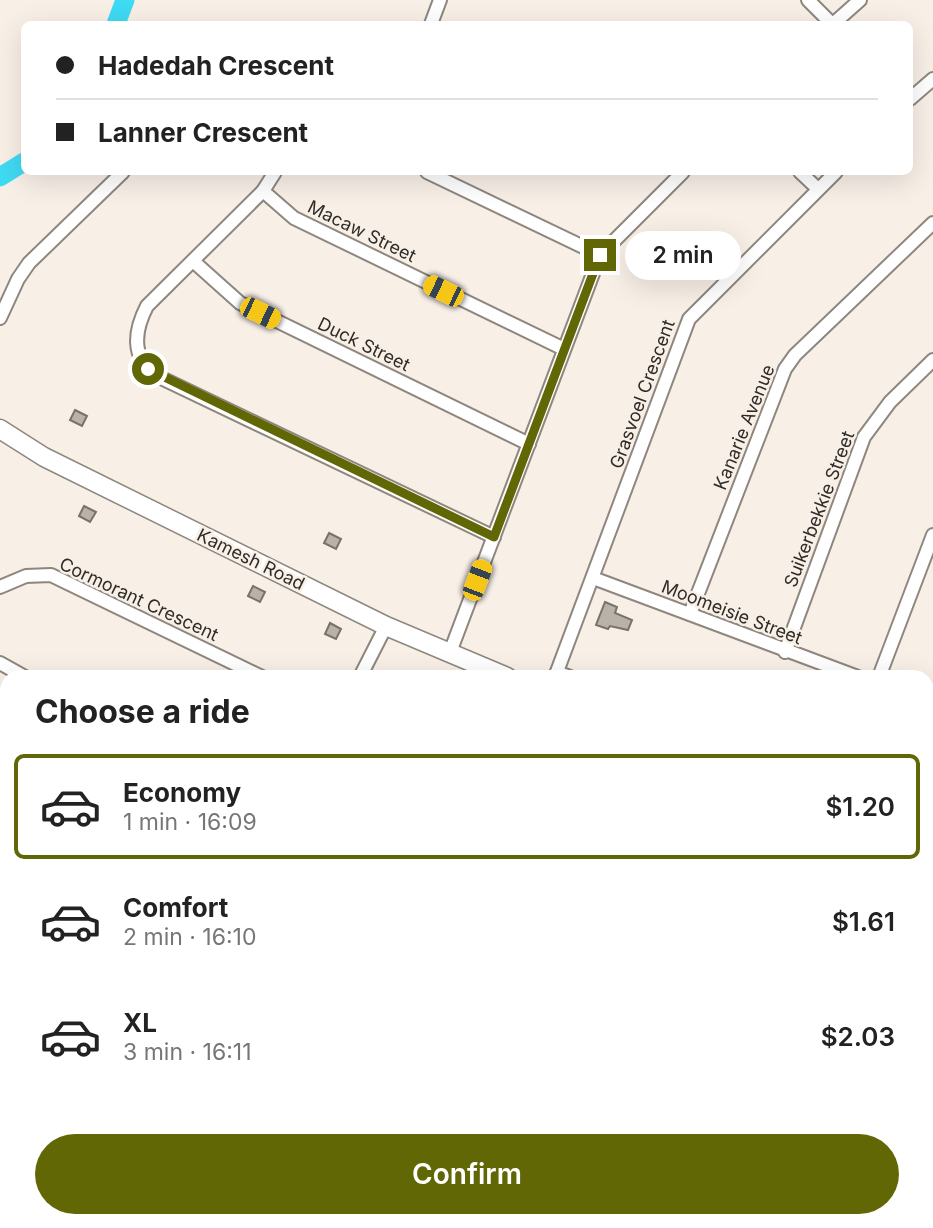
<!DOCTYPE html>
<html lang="en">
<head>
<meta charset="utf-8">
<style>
  body { margin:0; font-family:Inter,sans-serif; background:#f6f6f6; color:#222; height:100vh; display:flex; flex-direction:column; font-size:26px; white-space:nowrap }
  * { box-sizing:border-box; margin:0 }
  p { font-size:23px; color:#767676 }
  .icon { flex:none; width:38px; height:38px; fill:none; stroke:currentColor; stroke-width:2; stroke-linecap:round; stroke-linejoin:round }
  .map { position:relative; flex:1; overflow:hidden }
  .drawer { position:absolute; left:0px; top:670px; width:934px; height:558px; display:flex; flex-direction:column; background:#fff; border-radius:21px 21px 0 0; box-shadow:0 7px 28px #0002 }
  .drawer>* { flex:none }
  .guide { position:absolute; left:21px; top:21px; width:892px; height:154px; border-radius:10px; box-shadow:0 7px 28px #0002; display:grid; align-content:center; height:154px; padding:0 35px; background:#fff }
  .end { position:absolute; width:32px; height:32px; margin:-16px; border:9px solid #626706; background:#fff; box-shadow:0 0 0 4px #fff }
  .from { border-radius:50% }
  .bubble { position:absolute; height:49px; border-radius:24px; background:#fff; box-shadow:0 7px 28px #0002; font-size:23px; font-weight:600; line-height:49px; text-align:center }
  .car { position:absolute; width:21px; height:42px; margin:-21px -10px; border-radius:9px; box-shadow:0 0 5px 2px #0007; background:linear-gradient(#f5c518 24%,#345 0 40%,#f5c518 0 76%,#345 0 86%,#f5c518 0) }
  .guide b { display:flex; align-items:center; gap:24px; height:66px; font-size:26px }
  .guide b+b { border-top:2px solid #e0e0e0 }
  .guide i { width:18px; height:18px; background:#222 }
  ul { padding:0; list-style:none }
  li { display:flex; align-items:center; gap:21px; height:105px; margin:0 14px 10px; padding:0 21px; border:4px solid transparent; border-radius:10px }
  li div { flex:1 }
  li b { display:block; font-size:26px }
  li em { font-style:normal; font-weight:600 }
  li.on { border-color:#626706 }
  li>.icon { width:63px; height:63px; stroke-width:1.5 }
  h2 { padding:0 35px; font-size:32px; line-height:84px }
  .action { display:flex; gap:14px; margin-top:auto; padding:14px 35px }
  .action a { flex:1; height:80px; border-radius:42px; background:#626706; color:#fff; font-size:28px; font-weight:600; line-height:80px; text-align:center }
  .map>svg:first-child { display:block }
  .green { fill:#cdd187 }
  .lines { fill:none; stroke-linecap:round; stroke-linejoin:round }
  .river { stroke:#3fdaf3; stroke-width:19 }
  .building { fill:#b8b2a9; stroke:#78726a; stroke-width:2 }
  .street-casing { stroke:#8e877f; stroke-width:16 }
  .secondary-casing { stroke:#8e877f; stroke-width:21 }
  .street { stroke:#fff; stroke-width:12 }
  .secondary { stroke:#fff; stroke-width:18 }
  .route { stroke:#626706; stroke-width:9 }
  .labels { text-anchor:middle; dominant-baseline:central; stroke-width:5; stroke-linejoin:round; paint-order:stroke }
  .street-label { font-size:18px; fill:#2f2c28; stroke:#f8efe7 }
</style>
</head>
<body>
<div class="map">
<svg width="933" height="1228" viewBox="0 0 933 1228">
  <rect width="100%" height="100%" fill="#f8efe7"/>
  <path class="green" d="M928,848L933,850V975L928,971Z"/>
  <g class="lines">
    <g class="river">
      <path d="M116,24L125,0"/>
      <path d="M0,177L24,162"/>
    </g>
  </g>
  <g class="building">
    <path d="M75,410L87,416L82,426L70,420Z"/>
    <path d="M84,506L96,512L90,522L79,516Z"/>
    <path d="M329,533L341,539L336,549L324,543Z"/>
    <path d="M253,586L265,592L260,602L248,596Z"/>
    <path d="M605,602L617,607L615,613L632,620L628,630L610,626L608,629L596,625Z"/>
    <path d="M330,623L341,629L336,639L325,634Z"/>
  </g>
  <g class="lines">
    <g class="street-casing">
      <g id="street">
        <path d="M808,0L832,24"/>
        <path d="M431,24L440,0"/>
        <path d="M833,24L860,0"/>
        <path d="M910,99L933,79"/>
        <path d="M275,172L263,191L147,306C134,331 131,357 155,375L494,537"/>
        <path d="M427,172L600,255"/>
        <path d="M800,172L818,189"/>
        <path d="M263,191L294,218L564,349"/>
        <path d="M193,261L240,303L529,444"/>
        <path d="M0,318L18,279L29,263L123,172"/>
        <path d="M593,578L858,677"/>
        <path d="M0,587L26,576L51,575L262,677"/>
        <path d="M690,614L785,369L795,355L933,223"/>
        <path d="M785,652L864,437L890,402L933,360"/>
        <path d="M449,655L600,255L683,172"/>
        <path d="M0,663L25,677"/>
        <path d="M557,672L570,677"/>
        <path d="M360,677L386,626"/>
        <path d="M555,677L689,319L836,172"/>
        <path d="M879,677L933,535"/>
        <path d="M928,704L933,706"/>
        <path d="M928,807L933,809"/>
        <path d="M0,815H7"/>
        <path d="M0,921L7,922"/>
        <path d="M928,987L933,989"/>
        <path d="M928,1103L933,1106"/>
        <path d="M928,1129L933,1119"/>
        <path d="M60,1222L61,1228"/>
        <path d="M422,1228V1222"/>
        <path d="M525,1228V1222"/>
        <path d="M627,1228V1222"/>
        <path d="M816,1228V1222"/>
        <path d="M918,1228V1222"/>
      </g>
    </g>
    <g class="secondary-casing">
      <g id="secondary">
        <path d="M0,429L44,457L386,626L507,677"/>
        <path d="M928,835L933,837"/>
      </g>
    </g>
    <use href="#street" class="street"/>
    <use href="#secondary" class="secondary"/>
  </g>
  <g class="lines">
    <path class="route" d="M148,369L494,537L600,255"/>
  </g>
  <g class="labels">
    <g class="street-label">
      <text transform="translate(362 231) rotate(26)">Macaw Street</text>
      <text transform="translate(364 344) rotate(26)">Duck Street</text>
      <text transform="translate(642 394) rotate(-70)">Grasvoel Crescent</text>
      <text transform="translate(744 427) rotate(-68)">Kanarie Avenue</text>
      <text transform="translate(819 509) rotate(-69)">Suikerbekkie Street</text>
      <text transform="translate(251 559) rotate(26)">Kamesh Road</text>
      <text transform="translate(139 599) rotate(25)">Cormorant Crescent</text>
      <text transform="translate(732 612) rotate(21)">Moomeisie Street</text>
    </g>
  </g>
</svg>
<i class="end from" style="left:148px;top:369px"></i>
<i class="end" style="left:600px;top:255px"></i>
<div class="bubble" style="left:625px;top:231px;width:116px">2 min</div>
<i class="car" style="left:443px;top:291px;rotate:296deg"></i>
<i class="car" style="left:260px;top:313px;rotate:116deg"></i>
<i class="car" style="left:477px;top:580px;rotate:21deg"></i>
<div class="guide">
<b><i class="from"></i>Hadedah Crescent</b>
<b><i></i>Lanner Crescent</b>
</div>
<section class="drawer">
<h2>Choose a ride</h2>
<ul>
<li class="on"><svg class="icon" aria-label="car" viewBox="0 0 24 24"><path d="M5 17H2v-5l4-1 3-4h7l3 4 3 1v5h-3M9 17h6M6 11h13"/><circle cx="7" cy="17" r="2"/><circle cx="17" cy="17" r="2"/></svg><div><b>Economy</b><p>1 min · 16:09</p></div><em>$1.20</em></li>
<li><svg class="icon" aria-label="car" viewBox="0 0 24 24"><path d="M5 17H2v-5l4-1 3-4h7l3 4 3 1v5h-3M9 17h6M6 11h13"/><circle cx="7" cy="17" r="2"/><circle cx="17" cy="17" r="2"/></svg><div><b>Comfort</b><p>2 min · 16:10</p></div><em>$1.61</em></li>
<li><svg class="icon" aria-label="car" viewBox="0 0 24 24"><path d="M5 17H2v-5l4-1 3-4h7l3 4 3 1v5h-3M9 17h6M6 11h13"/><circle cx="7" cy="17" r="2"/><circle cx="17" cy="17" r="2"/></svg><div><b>XL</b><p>3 min · 16:11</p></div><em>$2.03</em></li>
</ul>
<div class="action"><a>Confirm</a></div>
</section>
</div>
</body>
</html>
